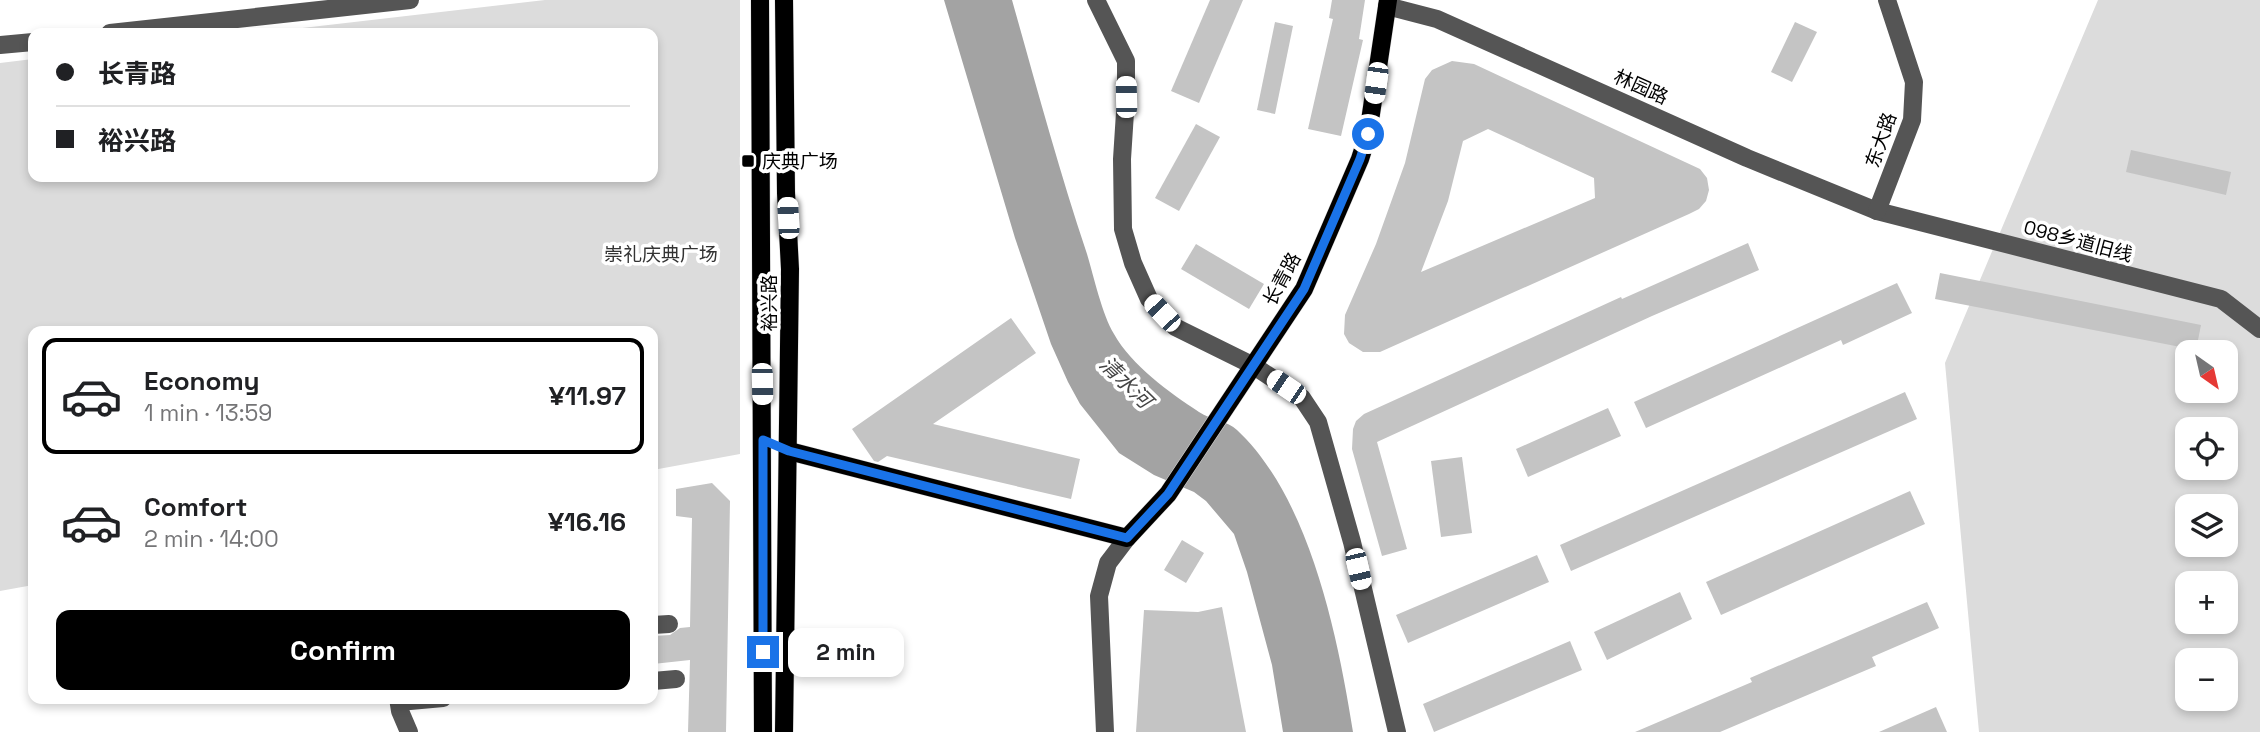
<!DOCTYPE html>
<html lang="en">
<head>
<meta charset="utf-8">
<style>
  body { margin:0; font-family:"Space Grotesk","Noto Sans SC",sans-serif; background:#f6f6f6; color:#202124; height:100vh; display:flex; flex-direction:column; font-size:26px; white-space:nowrap }
  * { box-sizing:border-box; margin:0 }
  p { font-size:23px; color:#757577 }
  .icon { flex:none; width:38px; height:38px; fill:none; stroke:currentColor; stroke-width:2; stroke-linecap:round; stroke-linejoin:round }
  .map { position:relative; flex:1; overflow:hidden }
  .drawer { position:absolute; left:28px; top:326px; width:630px; height:378px; display:flex; flex-direction:column; background:#fff; border-radius:14px; box-shadow:0 4px 10px #0003 }
  .drawer>* { flex:none }
  .top-card { position:absolute; left:28px; top:28px; width:630px; height:154px; border-radius:14px; box-shadow:0 4px 10px #0003; display:grid; align-content:center; height:154px; padding:0 28px; background:#fff }
  .needle { width:46px; rotate:146deg }
  .buttons { position:absolute; left:2175px; top:340px; display:grid; gap:14px }
  .buttons a { display:grid; place-items:center; width:63px; height:63px; border-radius:14px; background:#fff; box-shadow:0 4px 10px #0003; font-size:35px }
  .end { position:absolute; width:32px; height:32px; margin:-16px; border:9px solid #1a73e8; background:#fff; box-shadow:0 0 0 4px #fff }
  .from { border-radius:50% }
  .bubble { position:absolute; height:49px; border-radius:14px; background:#fff; box-shadow:0 4px 10px #0003; font-size:23px; font-weight:600; line-height:49px; text-align:center }
  .car { position:absolute; width:21px; height:42px; margin:-21px -10px; border-radius:9px; box-shadow:0 0 5px 2px #0007; background:linear-gradient(#fff 24%,#345 0 40%,#fff 0 76%,#345 0 86%,#fff 0) }
  .top-card b { display:flex; align-items:center; gap:24px; height:66px; font-size:26px }
  .top-card b+b { border-top:2px solid #e0e0e0 }
  .top-card i { width:18px; height:18px; background:#202124 }
  ul { padding:12px 0 0; list-style:none }
  li { display:flex; align-items:center; gap:21px; height:116px; margin:0 14px 10px; padding:0 14px; border:4px solid transparent; border-radius:14px }
  li div { flex:1 }
  li b { display:block; font-size:26px }
  li em { font-style:normal; font-weight:600 }
  li.current { border-color:#000 }
  li>.icon { width:63px; height:63px; stroke-width:1.5 }
  .button { display:flex; gap:14px; margin-top:auto; padding:14px 28px }
  .button a { flex:1; height:80px; border-radius:14px; background:#000; color:#fff; font-size:28px; font-weight:600; line-height:80px; text-align:center }
  .map>svg:first-child { display:block }
  .green { fill:#dcdcdc; fill-rule:evenodd }
  .water { fill:#a3a3a3 }
  .building { fill:#c4c4c4; fill-rule:evenodd }
  .lines { fill:none; stroke-linecap:round; stroke-linejoin:round }
  .major-casing { stroke:#dbdbdb; stroke-width:19 }
  .minor { stroke:#555; stroke-width:18 }
  .major { stroke:#000; stroke-width:18 }
  .route { stroke:#1a73e8; stroke-width:9 }
  .poi-dot { fill:#000; stroke:#fff; stroke-width:2.5 }
  .labels { text-anchor:middle; dominant-baseline:central; stroke-width:7; stroke-linejoin:round; paint-order:stroke }
  .street-label { font-size:19px; fill:#000; stroke:#fff }
  .poi-label { font-size:19px; fill:#000; stroke:#fff; text-anchor:start }
  .park-label { font-size:19px; fill:#333; stroke:#fff }
  .water-label { font-size:21px; font-style:italic; fill:#444; stroke:#fff }
</style>
</head>
<body>
<div class="map">
<svg width="2260" height="732" viewBox="0 0 2260 732">
  <rect width="100%" height="100%" fill="#fff"/>
  <g class="green">
    <path d="M545,0H740V454L653,470V331H33V585L0,591V63L33,59V177H653V33H259Z"/>
    <path d="M2098,0H2260V732H1979L1945,363ZM2188,352H2226V390H2188ZM2188,429H2226V467H2188ZM2188,506H2226V544H2188ZM2188,583H2226V621H2188ZM2188,660H2226V698H2188Z"/>
  </g>
  <path class="water" d="M944,0H1012C1036,85 1059,170 1087,254C1094,277 1102,314 1114,334C1131,365 1170,393 1199,412C1211,420 1228,421 1237,430C1310,498 1338,637 1353,732H1283L1272,665L1247,572L1234,534L1206,501L1194,492L1154,475L1119,453L1080,404L1068,382L1051,344L1015,238Z"/>
  <g class="building">
    <path d="M1210,0H1243L1199,103L1171,91Z"/>
    <path d="M1332,0H1365L1359,39L1363,40L1341,136L1308,129L1333,19L1329,18Z"/>
    <path d="M1275,22L1293,26L1275,114L1257,110Z"/>
    <path d="M1795,22L1817,32L1792,82L1771,72Z"/>
    <path d="M1452,61L1474,64L1700,169L1707,178L1709,190L1706,201L1699,209L1689,214L1380,352H1363L1349,343L1344,334L1345,315L1376,244L1405,163L1425,79L1432,70ZM1488,129L1594,178L1595,198L1421,272L1448,201L1463,141Z"/>
    <path d="M1196,124L1220,137L1179,211L1155,198Z"/>
    <path d="M2131,150L2231,172L2226,195L2126,172Z"/>
    <path d="M1748,243L1759,270L1652,316L1377,442L1407,549L1382,556L1352,449L1353,429L1356,421L1364,414L1621,297L1622,299Z"/>
    <path d="M1196,244L1264,284L1249,309L1181,269Z"/>
    <path d="M1940,273L2201,325L2196,350L1935,299Z"/>
    <path d="M1897,283L1912,313L1843,345L1841,340L1646,428L1634,402Z"/>
    <path d="M1011,318L1036,353L933,424L1080,459L1071,499L887,456L878,462L874,461L852,429Z"/>
    <path d="M1905,392L1917,419L1571,571L1560,545Z"/>
    <path d="M1608,408L1621,436L1528,477L1516,449Z"/>
    <path d="M1462,457L1472,533L1441,537L1431,461Z"/>
    <path d="M712,483L730,501L726,732H688L690,660L653,664V636L670,635L680,628L690,627L692,518L676,516V489Z"/>
    <path d="M1910,491L1925,524L1721,615L1706,582Z"/>
    <path d="M1182,540L1204,553L1186,583L1164,570Z"/>
    <path d="M1537,555L1549,582L1408,643L1396,615Z"/>
    <path d="M1680,592L1692,619L1607,660L1594,632Z"/>
    <path d="M1927,602L1939,628L1872,657L1876,666L1720,732H1635L1752,682L1750,678Z"/>
    <path d="M1222,607L1246,732H1136L1144,610L1198,612Z"/>
    <path d="M1570,641L1582,670L1434,732L1423,704Z"/>
    <path d="M1936,707L1947,732H1879Z"/>
  </g>
  <g class="lines">
    <g class="major-casing">
      <g id="major">
        <path d="M760,0L763,732"/>
        <path d="M789,451L1127,538L1168,494L1304,289L1360,159L1368,134L1388,0"/>
        <path d="M784,732L790,269L786,193L784,0"/>
      </g>
    </g>
    <g class="minor">
      <path d="M1096,0L1126,61V97L1122,159L1123,229L1133,263L1149,299L1175,327L1254,366L1302,398L1318,422L1352,542L1397,732"/>
      <path d="M1387,6L1437,19L1747,158L1877,211L2221,299L2260,329"/>
      <path d="M110,33L410,0"/>
      <path d="M0,45L33,42"/>
      <path d="M1877,211L1912,120L1914,82L1887,0"/>
      <path d="M653,625L669,624"/>
      <path d="M653,681L676,679"/>
      <path d="M398,698L400,711L409,732"/>
      <path d="M399,702L443,698"/>
      <path d="M1105,732L1099,596L1108,563L1127,538"/>
    </g>
    <use href="#major" class="major"/>
  </g>
  <g class="lines">
    <path class="route" d="M763,652V440L789,451L1127,538L1168,494L1304,289L1360,159L1368,134"/>
  </g>
  <rect class="poi-dot" x="741" y="154" width="14" height="14" rx="3.5"/>
  <g class="labels">
    <g class="street-label">
      <text transform="translate(1641 87) rotate(24)">林园路</text>
      <text transform="translate(1881 140) rotate(-71)">东大路</text>
      <text transform="translate(2078 241) rotate(15)">098乡道旧线</text>
      <text transform="translate(1282 279) rotate(-62)">长青路</text>
      <text transform="translate(769 303) rotate(-90)">裕兴路</text>
    </g>
    <g class="poi-label">
      <text x="762" y="161">庆典广场</text>
    </g>
    <g class="park-label">
      <text x="661" y="254">崇礼庆典广场</text>
    </g>
    <g class="water-label">
      <text transform="translate(1126 382) rotate(44)">清水河</text>
    </g>
  </g>
</svg>
<div class="buttons">
<a><svg class="needle" viewBox="-14 -14 28 28"><path d="M0-13l5 13h-10z" fill="#e53935"/><path d="M0 13l5-13h-10z" fill="#757577"/></svg></a>
<a><svg class="icon" aria-label="locate" viewBox="0 0 24 24"><circle cx="12" cy="12" r="6"/><path d="M12 2v4M12 18v4M2 12h4M18 12h4"/></svg></a>
<a><svg class="icon" aria-label="layers" viewBox="0 0 24 24"><path d="M12 4l9 5-9 5-9-5zM3 14l9 5 9-5"/></svg></a>
<a>+</a>
<a>−</a>
</div>
<i class="end from" style="left:1368px;top:134px"></i>
<i class="end" style="left:763px;top:652px"></i>
<div class="bubble" style="left:788px;top:628px;width:116px">2 min</div>
<i class="car" style="left:1376px;top:83px;rotate:188deg"></i>
<i class="car" style="left:1126px;top:97px;rotate:359deg"></i>
<i class="car" style="left:788px;top:218px;rotate:357deg"></i>
<i class="car" style="left:1162px;top:313px;rotate:317deg"></i>
<i class="car" style="left:762px;top:384px;rotate:179deg"></i>
<i class="car" style="left:1286px;top:387px;rotate:304deg"></i>
<i class="car" style="left:1358px;top:569px;rotate:167deg"></i>
<div class="top-card">
<b><i class="from"></i>长青路</b>
<b><i></i>裕兴路</b>
</div>
<section class="drawer">
<ul>
<li class="current"><svg class="icon" aria-label="car" viewBox="0 0 24 24"><path d="M5 17H2v-5l4-1 3-4h7l3 4 3 1v5h-3M9 17h6M6 11h13"/><circle cx="7" cy="17" r="2"/><circle cx="17" cy="17" r="2"/></svg><div><b>Economy</b><p>1 min · 13:59</p></div><em>¥11.97</em></li>
<li><svg class="icon" aria-label="car" viewBox="0 0 24 24"><path d="M5 17H2v-5l4-1 3-4h7l3 4 3 1v5h-3M9 17h6M6 11h13"/><circle cx="7" cy="17" r="2"/><circle cx="17" cy="17" r="2"/></svg><div><b>Comfort</b><p>2 min · 14:00</p></div><em>¥16.16</em></li>
</ul>
<div class="button"><a>Confirm</a></div>
</section>
</div>
</body>
</html>
